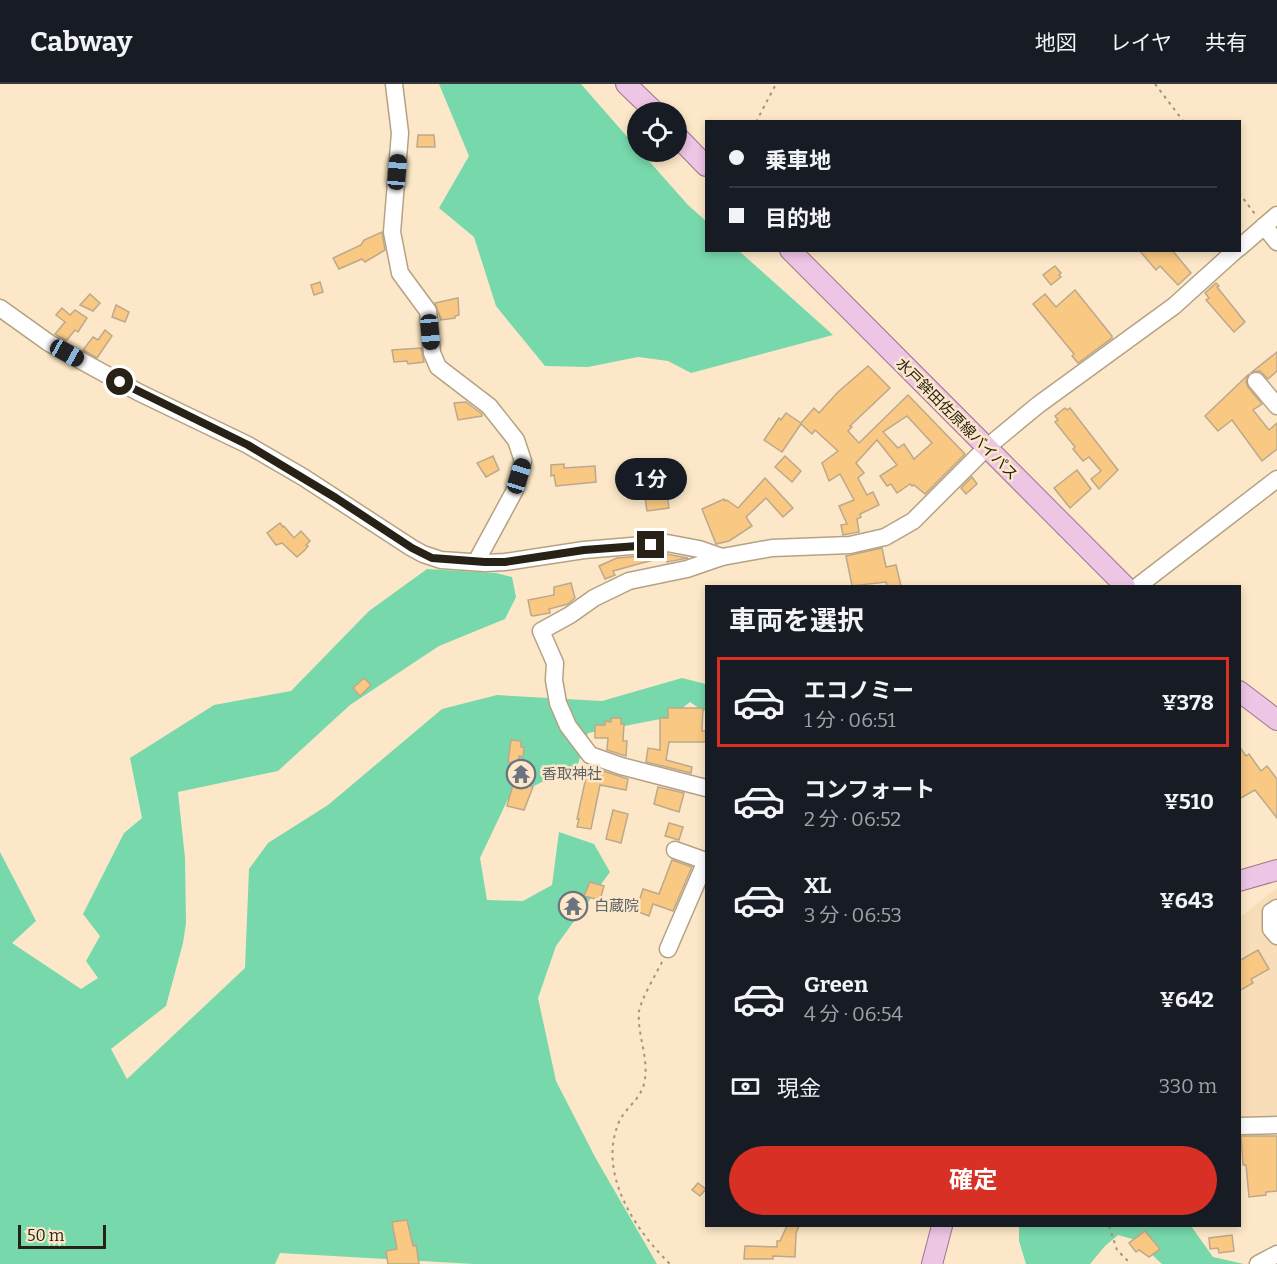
<!DOCTYPE html>
<html lang="ja">
<head>
<meta charset="utf-8">
<style>
  body { margin:0; font-family:Bitter,"Noto Sans JP",serif; background:#20242c; color:#f1f3f6; height:100vh; display:flex; flex-direction:column; font-size:22px; white-space:nowrap }
  * { box-sizing:border-box; margin:0 }
  p { font-size:20px; color:#9ea1a6 }
  .icon { flex:none; width:33px; height:33px; fill:none; stroke:currentColor; stroke-width:2; stroke-linecap:round; stroke-linejoin:round }
  .map { position:relative; flex:1; overflow:hidden }
  .sheet { position:absolute; left:705px; top:501px; width:536px; height:642px; display:flex; flex-direction:column; background:#171b24; border-radius:0px; box-shadow:0 3px 9px #0003 }
  .sheet>* { flex:none }
  .hud { position:absolute; left:705px; top:36px; width:536px; height:132px; border-radius:0px; box-shadow:0 3px 9px #0003; display:grid; align-content:center; height:132px; padding:0 24px; background:#171b24 }
  .controls { position:absolute; left:627px; top:18px; display:grid; gap:12px }
  .controls a { display:grid; place-items:center; width:60px; height:60px; border-radius:50%; background:#171b24; box-shadow:0 3px 9px #0003; font-size:30px }
  .scale { position:absolute; left:18px; bottom:15px; width:88px; box-sizing:border-box; padding-left:6px; border:3px solid #282115; border-top:0; font-size:16px; line-height:21px; white-space:nowrap; color:#282115; -webkit-text-stroke:4px #fce8c8; paint-order:stroke }
  .end { position:absolute; width:27px; height:27px; margin:-14px; border:8px solid #282115; background:#fff; box-shadow:0 0 0 3px #fff }
  .from { border-radius:50% }
  .bubble { position:absolute; height:42px; border-radius:21px; background:#171b24; box-shadow:0 3px 9px #0003; font-size:20px; font-weight:700; line-height:42px; text-align:center }
  .car { position:absolute; width:18px; height:36px; margin:-18px -9px; border-radius:8px; box-shadow:0 0 4px 2px #0007; background:linear-gradient(#222 24%,#8ab4d8 0 40%,#222 0 76%,#8ab4d8 0 86%,#222 0) }
  .hud b { display:flex; align-items:center; gap:21px; height:57px; font-size:22px }
  .hud b+b { border-top:2px solid #363941 }
  .hud i { width:15px; height:15px; background:#f1f3f6 }
  ul { padding:0; list-style:none }
  li { display:flex; align-items:center; gap:18px; height:90px; margin:0 12px 9px; padding:0 12px; border:3px solid transparent; border-radius:0px }
  li div { flex:1 }
  li b { display:block; font-size:22px }
  li em { font-style:normal; font-weight:700 }
  li.selected { border-color:#d93025 }
  li>.icon { width:54px; height:54px; stroke-width:1.5 }
  h2 { padding:0 24px; font-size:27px; line-height:72px }
  .pay { display:flex; align-items:center; gap:15px; height:66px; padding:0 24px; font-size:22px }
  .pay p { margin-inline-start:auto }
  .primary-button { display:flex; gap:12px; margin-top:auto; padding:12px 24px }
  .primary-button a { flex:1; height:69px; border-radius:36px; background:#d93025; color:#fff; font-size:24px; font-weight:700; line-height:69px; text-align:center }
  header { display:flex; align-items:center; gap:36px; box-sizing:border-box; height:84px; padding:0 30px; background:#171b24; border-bottom:2px solid #363941 }
  header strong { font-size:28px }
  nav { display:flex; gap:33px; margin-inline-start:auto; font-size:21px }
  .map>svg:first-child { display:block }
  .built { fill:#f7deb8 }
  .green { fill:#77d8ac }
  .building { fill:#f9c883; stroke:#bda88b; stroke-width:1.5; fill-rule:evenodd }
  .lines { fill:none; stroke-linecap:round; stroke-linejoin:round }
  .minor-casing { stroke:#b5a284; stroke-width:19 }
  .major-casing { stroke:#a07390; stroke-width:22 }
  .path { stroke:#a3947d; stroke-width:2; stroke-dasharray:3 4.5; stroke-linecap:butt }
  .minor { stroke:#fff; stroke-width:16 }
  .major { stroke:#edc5e5; stroke-width:20 }
  .route { stroke:#282115; stroke-width:8 }
  .labels { text-anchor:middle; dominant-baseline:central; stroke-width:5; stroke-linejoin:round; paint-order:stroke }
  .street-label { font-size:15px; fill:#282115; stroke:#fce8c8 }
  .worship-label { font-size:15px; fill:#5b616d; stroke:#fce8c8; text-anchor:start }
</style>
</head>
<body>
<header>
<strong>Cabway</strong>
<nav><a>地図</a><a>レイヤ</a><a>共有</a></nav>
</header>
<div class="map">
<svg width="1277" height="1180" viewBox="0 0 1277 1180">
  <rect width="100%" height="100%" fill="#fce8c8"/>
  <path class="built" d="M1277,804V1035L1239,1036V834Z"/>
  <g class="green">
    <path d="M439,0H581L637,64L638,68H641L688,121L706,137V166L739,167L833,251L691,289L668,277L638,273L588,283L545,282L496,222L474,153L439,124L469,72Z"/>
    <path d="M427,485L496,489L512,493L516,513L505,535L439,562L350,621L278,687L178,708L185,774L186,839L183,859L166,922L111,965L127,995L245,884L249,785L268,759L328,721L442,625L497,611L602,617L682,594L706,600V626L703,627L690,618L671,633L588,649L575,689L552,693L508,715L480,774L487,816L523,817L552,801L559,748L594,760L610,788L556,862L538,914L556,997L595,1073L657,1180H474L280,1169L275,1180H0V768L36,837L12,859L81,905L98,894L86,877L100,852L83,830L124,749L142,734L130,674L214,621L291,607L369,527Z"/>
    <path d="M1019,1142H1191L1213,1173L1244,1180H1162L1136,1156L1118,1151L1105,1162L1090,1180H1026L1019,1157Z"/>
  </g>
  <g class="building">
    <path d="M418,51H434L435,63H417Z"/>
    <path d="M382,148L385,166L365,178L362,175L339,185L333,174L361,161L364,156Z"/>
    <path d="M1139,166H1172L1191,189L1178,201L1160,182L1156,186Z"/>
    <path d="M1055,182L1061,189L1059,191L1061,193L1051,201L1043,191Z"/>
    <path d="M320,198L323,208L314,211L311,201Z"/>
    <path d="M1216,199L1219,202L1217,203L1245,238L1234,248L1206,216L1209,214L1205,209Z"/>
    <path d="M1075,206L1112,252V254L1078,279L1072,272L1074,270L1033,220L1045,210L1056,223Z"/>
    <path d="M90,210L100,219L93,227L80,221Z"/>
    <path d="M458,214L459,231L455,232V234L441,236L435,219Z"/>
    <path d="M116,221L129,228L125,238L112,233Z"/>
    <path d="M62,224L70,231L75,226L87,234L78,248L75,246L66,257L55,250L65,238L56,231Z"/>
    <path d="M105,246L112,252L97,274L83,266L93,253L98,256Z"/>
    <path d="M421,264L424,278L408,280L407,277L394,278L392,266Z"/>
    <path d="M1277,268V287L1268,295L1260,287L1252,288Z"/>
    <path d="M868,282L890,304L850,342L852,343L848,347L859,359L908,311L965,370L925,410L914,401L912,402L910,400L897,409L891,400L887,402L880,392L897,381L877,356L856,379L864,389L858,394L867,411L873,408L879,421L860,430L861,433L857,435L859,448L843,451L841,441L847,440L839,422L854,416L840,390L829,397L822,379L838,367L815,346L812,350L801,340L782,368L764,356L779,334L781,336L786,329L801,339L814,324L819,329L838,308ZM907,332L932,359L914,375L904,360L898,364L883,348Z"/>
    <path d="M1248,291L1246,298L1248,303L1262,320L1253,326L1269,346L1277,339V365L1262,377L1232,336L1218,347L1205,332Z"/>
    <path d="M466,318L482,330V332L458,336L454,319Z"/>
    <path d="M1065,324L1067,326L1070,324L1118,386L1099,405L1091,395L1101,387L1089,373L1083,377L1073,365L1075,363L1055,338L1058,336L1055,332Z"/>
    <path d="M493,372L499,386L486,393L477,379Z"/>
    <path d="M785,372L801,387L792,398L775,383Z"/>
    <path d="M564,380V384L595,382L596,398L556,402L554,391L551,392V381Z"/>
    <path d="M1077,386L1091,405L1070,424L1054,404Z"/>
    <path d="M972,393L977,400L966,410L961,404Z"/>
    <path d="M765,394L793,424L783,433L766,414L746,433L752,442L729,457L716,460L702,425L724,415L725,417L727,416L738,424Z"/>
    <path d="M667,410L669,424L647,427L645,414Z"/>
    <path d="M280,439L283,443L284,442L294,454L301,447L310,457L306,461L308,462L305,466L297,473L282,459L276,461L267,449Z"/>
    <path d="M882,464L886,483L896,481L901,502H887L886,498L852,502L846,472Z"/>
    <path d="M666,470L688,474L667,478L665,473L642,479L613,487L615,491L605,495L599,482L617,474Z"/>
    <path d="M571,499L575,514L568,520L549,525L550,529L533,532L531,531L528,516L554,511V503Z"/>
    <path d="M364,594L371,601L360,612L353,604Z"/>
    <path d="M668,624H703L702,647H706V658H669L666,676L692,683L691,689L646,678L648,664L660,666V634H668Z"/>
    <path d="M611,634H621V640H624L623,657H627L626,672L607,666L608,654H595V641H605V637L611,638Z"/>
    <path d="M511,656L521,657V663L524,664L523,673L519,672V679L508,678Z"/>
    <path d="M1239,662L1246,672L1249,670L1261,687L1267,682L1277,695V734L1255,706L1239,715Z"/>
    <path d="M600,686L628,695L626,706L600,701L591,745L577,743L579,735H577L586,693L598,695Z"/>
    <path d="M514,697L533,703L524,726L507,722Z"/>
    <path d="M658,703L684,709L679,728L654,720Z"/>
    <path d="M613,726L628,730L621,759L606,755Z"/>
    <path d="M669,739L683,743L679,756L665,752Z"/>
    <path d="M672,776L692,783L673,827L653,820L649,832L636,827L643,805L659,810Z"/>
    <path d="M590,798L604,802L600,816L584,812Z"/>
    <path d="M574,817L585,821L581,832L570,828Z"/>
    <path d="M1258,866L1269,885L1251,895L1253,899L1239,907V877Z"/>
    <path d="M1241,1052H1277V1107L1266,1108V1111L1249,1113L1246,1081H1243Z"/>
    <path d="M698,1099L706,1105L700,1112L692,1106Z"/>
    <path d="M407,1136L413,1162L416,1161L419,1180H388L386,1167L397,1165L392,1138Z"/>
    <path d="M787,1142H799L796,1149L795,1173L773,1172V1175H744L745,1162L777,1163V1157H780Z"/>
    <path d="M1145,1147L1160,1165L1149,1173L1139,1166L1136,1168L1129,1159Z"/>
    <path d="M1232,1151L1234,1167L1219,1169L1218,1164L1210,1165L1209,1154Z"/>
  </g>
  <g class="lines">
    <g class="minor-casing">
      <g id="minor">
        <path d="M394,0L400,49L392,148L400,189L428,227L432,269L438,283L489,322L516,356L523,377L515,406L476,478"/>
        <path d="M1264,142L1277,158"/>
        <path d="M1239,164L1277,131"/>
        <path d="M0,224L49,259L138,308L248,361L303,393L412,464L423,470L441,476L485,479L505,478L584,466L667,459L699,465L722,473"/>
        <path d="M1256,297L1277,322"/>
        <path d="M1138,502L1277,395"/>
        <path d="M706,704L621,682L590,671L568,642L558,619L554,596L555,579L541,547L570,531L594,514L629,497L687,485L722,473L772,464L850,461L885,453L913,437L986,364L1038,321L1174,222L1236,166"/>
        <path d="M675,766L706,777"/>
        <path d="M1277,824L1271,828V845L1277,852"/>
        <path d="M668,865L706,777"/>
        <path d="M1239,1042L1277,1041"/>
        <path d="M1258,1180L1277,1170"/>
      </g>
    </g>
    <g class="major-casing">
      <g id="major">
        <path d="M626,0L655,28"/>
        <path d="M676,51L706,82"/>
        <path d="M790,166L1125,502"/>
        <path d="M1239,607L1277,636"/>
        <path d="M1239,797L1277,786"/>
        <path d="M932,1180L942,1142"/>
      </g>
    </g>
    <g class="path">
      <path d="M1155,0L1184,38"/>
      <path d="M756,38L776,0"/>
      <path d="M1239,109L1255,130"/>
      <path d="M662,878C656,890 640,917 639,928C637,952 650,975 644,1000C640,1016 625,1024 619,1038C597,1089 635,1146 670,1180"/>
      <path d="M1109,1142L1117,1166L1131,1180"/>
    </g>
    <use href="#minor" class="minor"/>
    <use href="#major" class="major"/>
  </g>
  <g class="lines">
    <path class="route" d="M120,298L248,361L336,414L412,464L432,474L485,478H505L584,466L651,461"/>
  </g>
  <defs>
    <g id="temple-ring" transform="scale(1.5)"><circle r="9.5" fill="#fce8c8" stroke="#6b7280" stroke-width="1.5"/><path d="M0-6L5-2H3V0L6.5 2.5H4V6H1.5V3h-3V6H-4V2.5H-6.5L-3 0V-2H-5Z" fill="#6b7280"/></g>
  </defs>
  <g fill-rule="evenodd">
    <use href="#temple-ring" x="521" y="690"/>
    <use href="#temple-ring" x="573" y="822"/>
  </g>
  <g class="labels">
    <g class="street-label">
      <text transform="translate(957 335) rotate(45)">水戸鉾田佐原線バイパス</text>
    </g>
    <g class="worship-label">
      <text x="542" y="690">香取神社</text>
      <text x="594" y="822">白蔵院</text>
    </g>
  </g>
</svg>
<div class="controls">
<a><svg class="icon" aria-label="locate" viewBox="0 0 24 24"><circle cx="12" cy="12" r="6"/><path d="M12 2v4M12 18v4M2 12h4M18 12h4"/></svg></a>
</div>
<div class="scale">50 m</div>
<i class="end from" style="left:120px;top:298px"></i>
<i class="end" style="left:651px;top:461px"></i>
<div class="bubble" style="left:615px;top:374px;width:72px">1 分</div>
<i class="car" style="left:397px;top:88px;rotate:5deg"></i>
<i class="car" style="left:430px;top:248px;rotate:175deg"></i>
<i class="car" style="left:67px;top:269px;rotate:119deg"></i>
<i class="car" style="left:519px;top:392px;rotate:17deg"></i>
<div class="hud">
<b><i class="from"></i>乗車地</b>
<b><i></i>目的地</b>
</div>
<section class="sheet">
<h2>車両を選択</h2>
<ul>
<li class="selected"><svg class="icon" aria-label="car" viewBox="0 0 24 24"><path d="M5 17H2v-5l4-1 3-4h7l3 4 3 1v5h-3M9 17h6M6 11h13"/><circle cx="7" cy="17" r="2"/><circle cx="17" cy="17" r="2"/></svg><div><b>エコノミー</b><p>1 分 · 06:51</p></div><em>¥378</em></li>
<li><svg class="icon" aria-label="car" viewBox="0 0 24 24"><path d="M5 17H2v-5l4-1 3-4h7l3 4 3 1v5h-3M9 17h6M6 11h13"/><circle cx="7" cy="17" r="2"/><circle cx="17" cy="17" r="2"/></svg><div><b>コンフォート</b><p>2 分 · 06:52</p></div><em>¥510</em></li>
<li><svg class="icon" aria-label="car" viewBox="0 0 24 24"><path d="M5 17H2v-5l4-1 3-4h7l3 4 3 1v5h-3M9 17h6M6 11h13"/><circle cx="7" cy="17" r="2"/><circle cx="17" cy="17" r="2"/></svg><div><b>XL</b><p>3 分 · 06:53</p></div><em>¥643</em></li>
<li><svg class="icon" aria-label="car" viewBox="0 0 24 24"><path d="M5 17H2v-5l4-1 3-4h7l3 4 3 1v5h-3M9 17h6M6 11h13"/><circle cx="7" cy="17" r="2"/><circle cx="17" cy="17" r="2"/></svg><div><b>Green</b><p>4 分 · 06:54</p></div><em>¥642</em></li>
</ul>
<div class="pay"><svg class="icon" aria-label="cash" viewBox="0 0 24 24"><path d="M3 7h18v10H3z"/><circle cx="12" cy="12" r="2"/></svg>現金<p>330 m</p></div>
<div class="primary-button"><a>確定</a></div>
</section>
</div>
</body>
</html>
